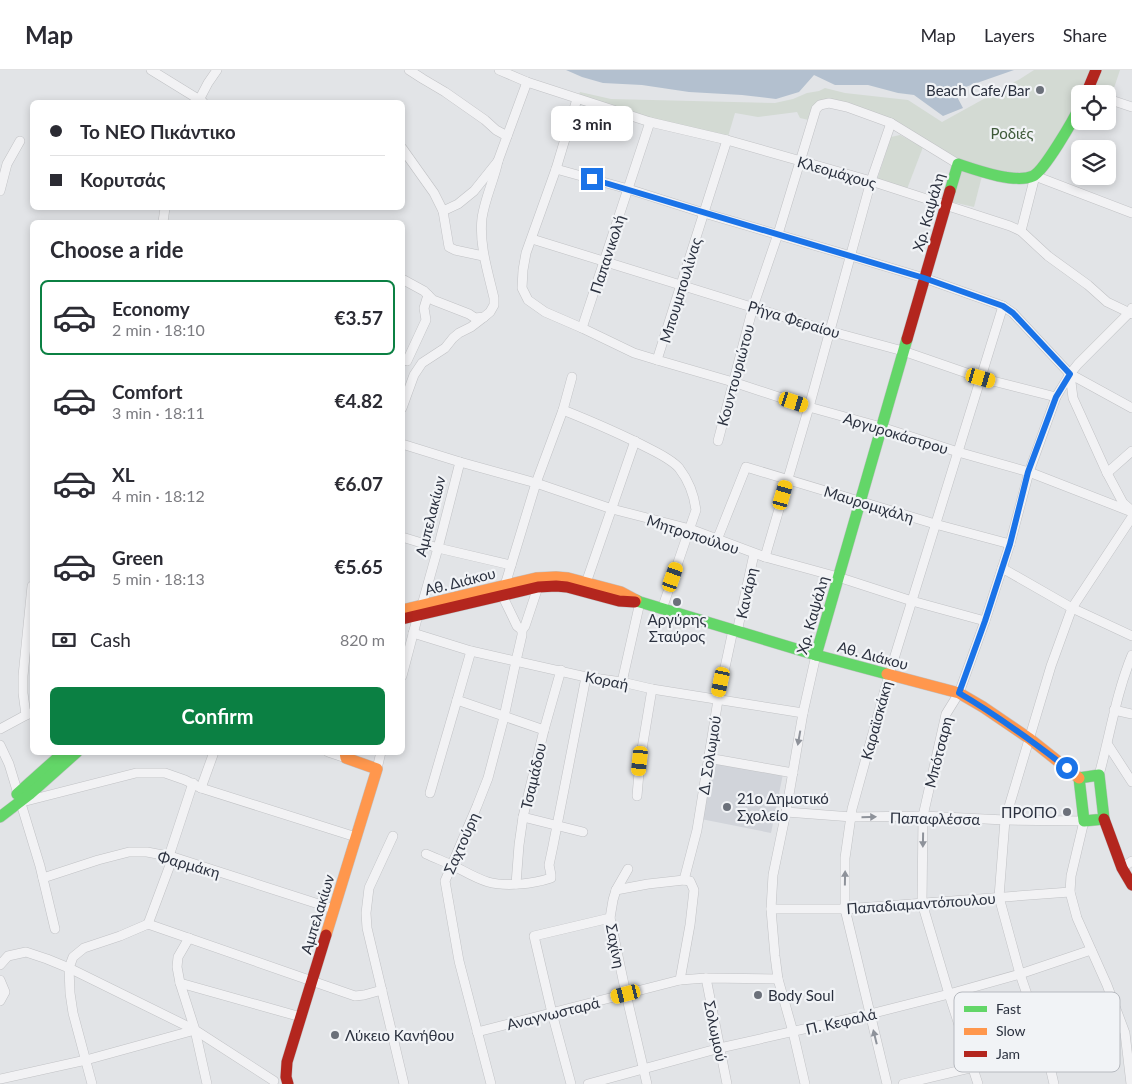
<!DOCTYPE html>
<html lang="en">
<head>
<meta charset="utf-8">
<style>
  body { margin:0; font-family:Lato,sans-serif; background:#f2f2f3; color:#2b2b33; height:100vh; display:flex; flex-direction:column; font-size:19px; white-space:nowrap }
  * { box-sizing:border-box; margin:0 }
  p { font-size:16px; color:#7c7c81 }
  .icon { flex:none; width:28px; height:28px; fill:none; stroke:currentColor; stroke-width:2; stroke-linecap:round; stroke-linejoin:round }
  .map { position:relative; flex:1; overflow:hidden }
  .details { position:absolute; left:30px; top:150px; width:375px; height:535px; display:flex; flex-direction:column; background:#fff; border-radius:8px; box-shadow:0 2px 8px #0003 }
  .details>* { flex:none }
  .top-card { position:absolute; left:30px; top:30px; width:375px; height:110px; border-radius:8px; box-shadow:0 2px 8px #0003; display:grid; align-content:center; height:110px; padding:0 20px; background:#fff }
  .tools { position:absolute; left:1071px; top:15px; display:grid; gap:10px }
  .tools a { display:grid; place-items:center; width:45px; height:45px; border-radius:8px; background:#fff; box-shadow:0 2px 8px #0003; font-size:25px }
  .end { position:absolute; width:22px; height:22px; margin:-11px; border:6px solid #1a73e8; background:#fff; box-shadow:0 0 0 2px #fff }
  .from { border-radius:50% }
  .bubble { position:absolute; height:35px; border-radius:8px; background:#fff; box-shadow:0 2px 8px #0003; font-size:16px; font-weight:700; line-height:35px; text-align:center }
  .car { position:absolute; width:15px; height:30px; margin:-15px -8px; border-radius:6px; box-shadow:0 0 4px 1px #0007; background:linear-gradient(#f5c518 24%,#345 0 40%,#f5c518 0 76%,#345 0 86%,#f5c518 0) }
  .top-card b { display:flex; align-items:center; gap:18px; height:48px; font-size:19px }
  .top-card b+b { border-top:1px solid #e1e1e2 }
  .top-card i { width:12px; height:12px; background:#2b2b33 }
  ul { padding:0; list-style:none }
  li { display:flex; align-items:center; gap:15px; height:75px; margin:0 10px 8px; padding:0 10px; border:2px solid transparent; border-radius:8px }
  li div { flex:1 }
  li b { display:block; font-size:19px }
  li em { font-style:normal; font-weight:700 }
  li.selected { border-color:#0b8043 }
  li>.icon { width:45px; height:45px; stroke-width:1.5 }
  h2 { padding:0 20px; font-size:22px; line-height:60px }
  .pay { display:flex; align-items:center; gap:12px; height:55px; padding:0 20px; font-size:19px }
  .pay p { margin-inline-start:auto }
  .action { display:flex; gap:10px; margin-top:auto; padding:10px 20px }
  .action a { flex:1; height:58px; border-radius:8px; background:#0b8043; color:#fff; font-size:20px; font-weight:700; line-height:58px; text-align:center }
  header { display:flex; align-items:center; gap:30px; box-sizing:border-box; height:70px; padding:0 25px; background:#fff; border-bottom:1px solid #e1e1e2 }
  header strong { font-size:24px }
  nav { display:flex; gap:28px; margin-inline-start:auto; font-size:18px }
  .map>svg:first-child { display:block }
  .built { fill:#d1d4da }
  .green { fill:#d3dad3 }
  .water { fill:#b3c0cf }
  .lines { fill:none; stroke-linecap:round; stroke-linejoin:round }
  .street-casing { stroke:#c1c2c5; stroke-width:10 }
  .fast-casing { stroke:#c1c2c5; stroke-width:12 }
  .slow-casing { stroke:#c1c2c5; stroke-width:12 }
  .jam-casing { stroke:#c1c2c5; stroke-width:12 }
  .street { stroke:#f2f2f4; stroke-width:9 }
  .fast { stroke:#63d668; stroke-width:11 }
  .slow { stroke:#ff974d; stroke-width:11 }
  .jam { stroke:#b3261e; stroke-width:11 }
  .oneway { fill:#8e929a }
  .route { stroke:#1a73e8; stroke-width:6 }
  .poi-dot { fill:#6b707a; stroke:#f1f3f6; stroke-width:2 }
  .labels { text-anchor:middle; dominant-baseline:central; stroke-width:4.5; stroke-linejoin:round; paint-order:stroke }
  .poi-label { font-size:15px; fill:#2b313f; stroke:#f1f3f6; text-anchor:start }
  .park-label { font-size:15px; fill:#3e5939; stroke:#f1f3f6 }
  .street-label { font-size:15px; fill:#2b313f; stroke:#f1f3f6 }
  .key { fill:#f1f3f6; stroke:#b6b9bf; stroke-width:1 }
  .key-label { font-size:14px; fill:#2b313f }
</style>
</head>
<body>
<header>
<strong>Map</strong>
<nav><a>Map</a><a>Layers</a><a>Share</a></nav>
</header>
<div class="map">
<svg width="1132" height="1014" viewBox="0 0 1132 1014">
  <rect width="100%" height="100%" fill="#e2e4e7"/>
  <path class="built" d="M710,690L783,704L771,763L701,749Z"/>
  <g class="green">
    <path d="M1034,0H1120L1112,24L1089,17L1080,24V36L1035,106L983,102L896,55L847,37L820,35L813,51L800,48L797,42L758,47L735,43L727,70L577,29L580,22L611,29L775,33L793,29L807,23L819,21L825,18L845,23L908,30L942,52L1020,9Z"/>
    <path d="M900,65L923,77L907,119L877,110L891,67Z"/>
    <path d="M962,100L982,106L974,137L952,132Z"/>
  </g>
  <path class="water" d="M566,0H1014L954,21L963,38L943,46L914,25L898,23L868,15H835L814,5L799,22L776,29L742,25L689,22L642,15L603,13L582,7Z"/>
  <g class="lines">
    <g class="street-casing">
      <g id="street">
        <path d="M151,0L203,32"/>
        <path d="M409,0L423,9L445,22L485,50L496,60L507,66"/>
        <path d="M499,0L527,12L650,52L727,70L871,111L1010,156L1021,161L1048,186L1088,215L1107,232L1132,244"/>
        <path d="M577,29L556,99L526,183L523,200L522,218L528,230L545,242L582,258L634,283L657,290"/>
        <path d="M1108,29L1132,37"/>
        <path d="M198,32L208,13L217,0"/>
        <path d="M727,70L657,290L733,312L809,337L881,357L958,382L1029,402L1132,442"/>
        <path d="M402,78L434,123L443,141L449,177L455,180L483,186"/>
        <path d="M556,99L628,119L704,143L851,186L924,208L1003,236L1013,243L1070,304L1132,338"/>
        <path d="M0,121L7,94L20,71"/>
        <path d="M443,141L458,134L474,121L498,91L527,12"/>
        <path d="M163,152L165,138"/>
        <path d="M1021,161L1035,106L1132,143"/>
        <path d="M532,169L829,261L903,281L981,308L1056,327"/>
        <path d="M402,209L424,221L433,230L469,244L475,248L484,247L490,242L494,235V228C488,202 479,175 482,148C485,128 494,110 498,91"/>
        <path d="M582,258L650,52"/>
        <path d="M407,291L426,250L424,238L428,225"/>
        <path d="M1070,304L1073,328L1107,403L1123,433L1130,439"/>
        <path d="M402,338L414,305L422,293L445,278L453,268L459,263L471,257L484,247"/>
        <path d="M563,340C593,352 621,364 650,379C660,384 672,390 679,398C689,411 694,424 696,440L662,539"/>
        <path d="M718,371L753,237L778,164L816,39L820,35L829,33L847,37L891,53L958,94"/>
        <path d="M402,374L460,392L536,413L612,439L690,459L765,487L838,507L912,531L985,551"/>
        <path d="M1107,403L1132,381"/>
        <path d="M402,467L438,478L511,495"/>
        <path d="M717,470L746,397L935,454L1010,474"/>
        <path d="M765,487L809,337L871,111L891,53"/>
        <path d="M1002,498L1072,538L1132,566"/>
        <path d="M586,513L635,371"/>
        <path d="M422,535L438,478L460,392"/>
        <path d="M522,560L517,556L502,525L536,413L563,340L572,307"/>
        <path d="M737,562L754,484"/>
        <path d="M413,563L471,581L586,607L622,612L652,619L803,643"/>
        <path d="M471,581L457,630L544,660"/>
        <path d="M402,606L418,545"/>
        <path d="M622,612L640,532"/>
        <path d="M1114,640L1132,644"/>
        <path d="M26,645L23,623V606L32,516"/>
        <path d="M0,659L26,645L32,643"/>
        <path d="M0,675L9,694L40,796L55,859"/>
        <path d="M1108,675L1132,712"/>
        <path d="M328,682L346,688"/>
        <path d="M708,688L793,703"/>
        <path d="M377,699L381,682"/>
        <path d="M1099,705C1110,665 1116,624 1132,585"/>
        <path d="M201,718L214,682"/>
        <path d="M430,723L457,630"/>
        <path d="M637,726L640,691L652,619"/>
        <path d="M26,731L136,703H165L185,710L201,718L356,767"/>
        <path d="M786,742L852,747L923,746L1005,750L1084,751L1071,806L1070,822L1077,848L1107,915L1125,963L1131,1014"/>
        <path d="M523,747L583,762"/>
        <path d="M393,766L369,818L366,843L367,858L404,1014"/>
        <path d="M426,784C435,788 443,791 452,795C464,801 475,808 488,812C506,817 533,814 551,808V805L549,795L553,776L586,607"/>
        <path d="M169,786L193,713"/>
        <path d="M1122,798L1132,791"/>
        <path d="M628,799L616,820L613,830L610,848L626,924L647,1014"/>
        <path d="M43,808L98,790L129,782H147L173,787L334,839"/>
        <path d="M684,810L697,760L718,630L733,560"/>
        <path d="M516,814L519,775L523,747L544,660L561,600"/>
        <path d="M616,820L648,814L684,810L690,811L694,820L690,855L680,910"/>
        <path d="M771,839H845L1070,822"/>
        <path d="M148,854L173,787"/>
        <path d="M189,868L178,887L177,897L180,913L195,960L207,1014"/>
        <path d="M0,895L8,886L26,882L47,889L69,898L195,960L274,1011"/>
        <path d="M706,908L727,1014"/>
        <path d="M0,910L5,922L0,931"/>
        <path d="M180,913L301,947"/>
        <path d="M477,962L680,910L706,908L778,909"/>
        <path d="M0,1009L86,990L195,960"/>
        <path d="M92,1014L73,943L70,923L69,898L73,887L84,878L120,866L148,854L355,926L364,925L382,920"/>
        <path d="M491,1014L459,891L445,811L477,736L488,708L504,647L516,591L522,565V560L525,556L538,517"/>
        <path d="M571,1014L552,943L534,866L610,848"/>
        <path d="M588,1014L720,978L870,944L949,924L1020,904L1091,880"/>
        <path d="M805,1014L793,962L778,909L775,886L771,839L773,805L786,742L803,643L816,585"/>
        <path d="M887,1014L845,839V788L852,739L889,605L1003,236"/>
        <path d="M903,1014L1046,980L1098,970"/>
        <path d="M978,1014L949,924L922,833L923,746L946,644L959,623L985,551L1010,474L1029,402L1056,327L1070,304L1078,294L1130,242L1132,238"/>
        <path d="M1054,1014L1046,980L1020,904L999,827L1005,750L1051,596L1072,538L1132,447"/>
      </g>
    </g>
    <g class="fast-casing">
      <g id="fast">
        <path d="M950,121L958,94C976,100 1015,114 1033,106C1044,101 1074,49 1080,36"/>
        <path d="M636,530L640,532L816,585L887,604"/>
        <path d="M816,585L907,269"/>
        <path d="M1099,705L1104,749L1084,751L1079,708Z"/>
        <path d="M17,724L64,682"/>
        <path d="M0,747L30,724L77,682"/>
      </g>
    </g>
    <g class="slow-casing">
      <g id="slow">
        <path d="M402,540L536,508L556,507L568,508L621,522L636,530"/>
        <path d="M887,604L959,623L983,637L1030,669L1079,708"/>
        <path d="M326,865L377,699L346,688L345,682"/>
      </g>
    </g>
    <g class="jam-casing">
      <g id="jam">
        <path d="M1086,24L1096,0"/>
        <path d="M907,269L950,121"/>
        <path d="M402,549L538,517L556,516L567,517L619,531L635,532"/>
        <path d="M1104,749L1122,798L1132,815"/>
        <path d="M288,1014L286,1007L287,992L326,865"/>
      </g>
    </g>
    <use href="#street" class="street"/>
    <use href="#fast" class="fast"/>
    <use href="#slow" class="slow"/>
    <use href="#jam" class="jam"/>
  </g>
  <defs><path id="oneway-solid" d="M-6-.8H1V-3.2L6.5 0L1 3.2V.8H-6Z" transform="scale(1.25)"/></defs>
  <g class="oneway">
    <use href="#oneway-solid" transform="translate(799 668) rotate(100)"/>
    <use href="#oneway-solid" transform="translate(869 747) rotate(-1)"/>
    <use href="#oneway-solid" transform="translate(923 770) rotate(91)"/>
    <use href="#oneway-solid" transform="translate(845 808) rotate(-89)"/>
    <use href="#oneway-solid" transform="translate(875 967) rotate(-104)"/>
  </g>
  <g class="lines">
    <path class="route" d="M592,109L924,208L1003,236L1013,243L1070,304L1056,327L1028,402L1010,474L985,551L959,623C997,645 1032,671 1067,698"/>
  </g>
  <g class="poi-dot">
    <circle cx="1040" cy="20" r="5"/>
    <circle cx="677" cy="532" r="5"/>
    <circle cx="727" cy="737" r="5"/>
    <circle cx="1067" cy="742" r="5"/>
    <circle cx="758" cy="925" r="5"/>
    <circle cx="335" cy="965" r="5"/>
  </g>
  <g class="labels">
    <g class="poi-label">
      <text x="1030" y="20" text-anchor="end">Beach Cafe/Bar</text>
      <text x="677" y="549" text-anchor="middle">Αργύρης<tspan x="677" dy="17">Σταύρος</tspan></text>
      <text x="737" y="728">21ο Δημοτικό<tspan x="737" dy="17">Σχολείο</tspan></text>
      <text x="1057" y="742" text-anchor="end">ΠΡΟΠΟ</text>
      <text x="768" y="925">Body Soul</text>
      <text x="345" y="965">Λύκειο Κανήθου</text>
    </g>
    <g class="park-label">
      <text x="1012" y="63">Ροδιές</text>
    </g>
    <g class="street-label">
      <text transform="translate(837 102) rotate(16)">Κλεομάχους</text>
      <text transform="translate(928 142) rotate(-74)">Χρ. Καψάλη</text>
      <text transform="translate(607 184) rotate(-72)">Παπανικολή</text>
      <text transform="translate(680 220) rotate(-73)">Μπουμπουλίνας</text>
      <text transform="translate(794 249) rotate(17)">Ρήγα Φεραίου</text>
      <text transform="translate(735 305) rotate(-75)">Κουντουριώτου</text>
      <text transform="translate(896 363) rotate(17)">Αργυροκάστρου</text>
      <text transform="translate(869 434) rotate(17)">Μαυρομιχάλη</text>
      <text transform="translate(430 446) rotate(-76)">Αμπελακίων</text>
      <text transform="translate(693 464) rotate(18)">Μητροπούλου</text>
      <text transform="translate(460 511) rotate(-14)">Αθ. Διάκου</text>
      <text transform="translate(746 523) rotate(-78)">Κανάρη</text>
      <text transform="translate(812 545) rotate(-74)">Χρ. Καψάλη</text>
      <text transform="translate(873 585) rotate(15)">Αθ. Διάκου</text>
      <text transform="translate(607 610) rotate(11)">Κοραή</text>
      <text transform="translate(876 650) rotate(-75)">Καραϊσκάκη</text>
      <text transform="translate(938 682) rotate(-76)">Μπότσαρη</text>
      <text transform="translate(709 685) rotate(-81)">Δ. Σολωμού</text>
      <text transform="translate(533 706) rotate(-77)">Τσαμάδου</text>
      <text transform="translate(935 748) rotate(1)">Παπαφλέσσα</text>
      <text transform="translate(461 773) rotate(-66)">Σαχτούρη</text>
      <text transform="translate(189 794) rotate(16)">Φαρμάκη</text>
      <text transform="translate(921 833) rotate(-4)">Παπαδιαμαντόπουλου</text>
      <text transform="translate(317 844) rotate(-73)">Αμπελακίων</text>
      <text transform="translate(616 876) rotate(79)">Σαχίνη</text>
      <text transform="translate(553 943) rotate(-14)">Αναγνωσταρά</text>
      <text transform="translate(841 951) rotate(-13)">Π. Κεφαλά</text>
      <text transform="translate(716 961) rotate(78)">Σολωμού</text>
    </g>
  </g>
  <rect x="954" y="922" width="166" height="80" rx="8" class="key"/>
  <rect x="964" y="936" width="23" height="6" fill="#63d668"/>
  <rect x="964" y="958" width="23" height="7" fill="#ff974d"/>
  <rect x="964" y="981" width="23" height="6" fill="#b3261e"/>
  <g class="key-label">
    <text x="996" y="944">Fast</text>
    <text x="996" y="966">Slow</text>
    <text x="996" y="989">Jam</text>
  </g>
</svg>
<div class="tools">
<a><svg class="icon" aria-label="locate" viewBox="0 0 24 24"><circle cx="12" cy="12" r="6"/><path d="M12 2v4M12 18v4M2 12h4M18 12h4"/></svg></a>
<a><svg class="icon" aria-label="layers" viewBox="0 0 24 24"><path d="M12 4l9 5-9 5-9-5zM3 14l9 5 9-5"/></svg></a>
</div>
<i class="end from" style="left:1067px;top:698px"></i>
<i class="end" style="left:592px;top:109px"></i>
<div class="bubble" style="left:551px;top:36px;width:82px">3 min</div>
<i class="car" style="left:981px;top:308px;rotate:106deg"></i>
<i class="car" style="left:794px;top:332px;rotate:108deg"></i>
<i class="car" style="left:783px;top:425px;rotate:16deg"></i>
<i class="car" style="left:673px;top:507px;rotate:19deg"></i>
<i class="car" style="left:721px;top:612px;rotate:192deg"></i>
<i class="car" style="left:640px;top:691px;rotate:186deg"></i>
<i class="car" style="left:626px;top:924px;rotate:256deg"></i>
<div class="top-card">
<b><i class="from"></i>Το ΝΕΟ Πικάντικο</b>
<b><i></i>Κορυτσάς</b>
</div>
<section class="details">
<h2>Choose a ride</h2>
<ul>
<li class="selected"><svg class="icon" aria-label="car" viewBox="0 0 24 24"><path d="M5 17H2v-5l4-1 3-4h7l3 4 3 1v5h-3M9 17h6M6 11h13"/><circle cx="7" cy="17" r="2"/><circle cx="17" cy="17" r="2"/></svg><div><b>Economy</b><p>2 min · 18:10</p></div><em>€3.57</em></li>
<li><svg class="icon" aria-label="car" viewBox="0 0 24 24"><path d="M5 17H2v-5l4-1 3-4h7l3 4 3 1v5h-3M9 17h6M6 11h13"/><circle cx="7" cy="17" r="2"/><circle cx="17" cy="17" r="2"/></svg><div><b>Comfort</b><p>3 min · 18:11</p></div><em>€4.82</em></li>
<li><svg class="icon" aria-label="car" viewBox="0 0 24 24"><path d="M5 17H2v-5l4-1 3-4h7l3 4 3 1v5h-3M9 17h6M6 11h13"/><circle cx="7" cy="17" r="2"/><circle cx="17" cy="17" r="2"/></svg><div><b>XL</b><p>4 min · 18:12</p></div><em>€6.07</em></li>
<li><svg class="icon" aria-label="car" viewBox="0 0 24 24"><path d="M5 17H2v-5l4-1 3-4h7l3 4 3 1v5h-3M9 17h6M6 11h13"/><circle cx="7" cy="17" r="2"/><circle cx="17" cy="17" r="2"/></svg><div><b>Green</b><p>5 min · 18:13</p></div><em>€5.65</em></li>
</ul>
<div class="pay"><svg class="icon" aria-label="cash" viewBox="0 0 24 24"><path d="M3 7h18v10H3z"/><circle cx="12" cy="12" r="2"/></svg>Cash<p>820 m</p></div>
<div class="action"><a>Confirm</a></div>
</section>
</div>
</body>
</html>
